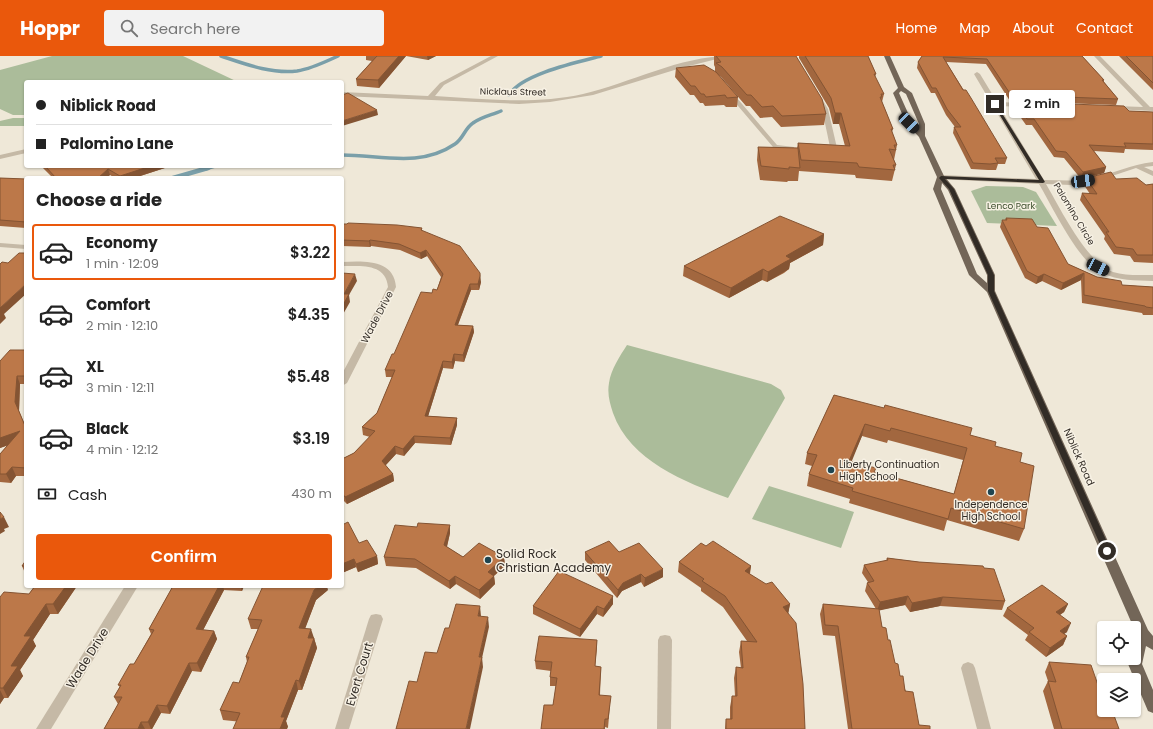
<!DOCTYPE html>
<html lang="en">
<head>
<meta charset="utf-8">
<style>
  body { margin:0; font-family:Poppins,sans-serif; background:#f2f2f2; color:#222; height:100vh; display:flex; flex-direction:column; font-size:15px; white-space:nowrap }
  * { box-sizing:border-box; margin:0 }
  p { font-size:13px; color:#767676 }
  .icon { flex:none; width:22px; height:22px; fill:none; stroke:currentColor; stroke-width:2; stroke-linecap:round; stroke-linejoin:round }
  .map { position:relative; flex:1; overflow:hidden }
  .details { position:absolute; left:24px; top:120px; width:320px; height:412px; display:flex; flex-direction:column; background:#fff; border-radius:4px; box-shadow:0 1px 3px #0004 }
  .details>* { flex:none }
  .hud { position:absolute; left:24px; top:24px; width:320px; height:88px; border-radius:4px; box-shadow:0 1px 3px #0004; display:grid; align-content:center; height:88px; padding:0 12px; background:#fff }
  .tools { position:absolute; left:1097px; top:565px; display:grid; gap:8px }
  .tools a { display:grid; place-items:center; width:44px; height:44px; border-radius:4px; background:#fff; box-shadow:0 1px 3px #0004; font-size:20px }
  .end { position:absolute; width:18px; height:18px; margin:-9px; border:5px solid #322c26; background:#fff; box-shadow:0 0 0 2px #fff }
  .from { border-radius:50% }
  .bubble { position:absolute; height:28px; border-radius:4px; background:#fff; box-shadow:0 1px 3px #0004; font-size:13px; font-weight:600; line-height:28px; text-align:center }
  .car { position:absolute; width:12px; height:24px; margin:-12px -6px; border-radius:5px; box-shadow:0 0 3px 1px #0007; background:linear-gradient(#222 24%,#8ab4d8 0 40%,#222 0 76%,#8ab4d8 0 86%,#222 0) }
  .hud b { display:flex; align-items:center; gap:14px; height:38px; font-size:15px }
  .hud b+b { border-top:1px solid #e0e0e0 }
  .hud i { width:10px; height:10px; background:#222 }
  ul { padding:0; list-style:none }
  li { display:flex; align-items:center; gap:12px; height:56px; margin:0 8px 6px; padding:0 4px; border:2px solid transparent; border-radius:4px }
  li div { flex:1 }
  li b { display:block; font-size:15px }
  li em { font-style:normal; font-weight:600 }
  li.active { border-color:#ea580c }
  li>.icon { width:36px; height:36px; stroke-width:1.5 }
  h2 { padding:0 12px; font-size:18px; line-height:48px }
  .pay { display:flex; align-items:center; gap:10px; height:44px; padding:0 12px; font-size:15px }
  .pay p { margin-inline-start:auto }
  .primary-button { display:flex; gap:8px; margin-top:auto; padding:8px 12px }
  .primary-button a { flex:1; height:46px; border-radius:4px; background:#ea580c; color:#fff; font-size:16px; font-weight:600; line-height:46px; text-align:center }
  header { display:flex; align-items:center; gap:24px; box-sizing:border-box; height:56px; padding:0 20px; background:#ea580c; color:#fff }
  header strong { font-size:19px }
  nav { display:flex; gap:22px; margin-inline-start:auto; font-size:14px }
  .search { width:280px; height:36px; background:#f2f2f2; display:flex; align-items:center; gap:10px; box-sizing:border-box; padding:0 14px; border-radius:4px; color:#767676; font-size:15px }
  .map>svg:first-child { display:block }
  .green { fill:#abbc9a }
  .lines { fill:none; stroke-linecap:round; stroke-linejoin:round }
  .stream-far1 { stroke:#7a9fa9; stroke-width:3.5 }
  .stream { stroke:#7a9fa9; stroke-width:4.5 }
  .minor { fill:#c5b9a6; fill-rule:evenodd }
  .major { fill:#736658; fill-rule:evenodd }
  .wall { fill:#a2673f; fill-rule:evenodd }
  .shaded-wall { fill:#845433 }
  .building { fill:#bc7849; stroke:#845433; fill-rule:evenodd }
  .route { fill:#322c26 }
  .poi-dot { fill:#1f4550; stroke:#f7f1e4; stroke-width:1.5 }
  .labels { text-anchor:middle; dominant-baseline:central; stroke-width:3; stroke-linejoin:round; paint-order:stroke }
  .far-street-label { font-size:9px; fill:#322c26; stroke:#f7f1e4 }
  .far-park-label { font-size:9px; fill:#3c4e2c; stroke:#f7f1e4 }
  .street-label { font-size:10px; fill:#322c26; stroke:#f7f1e4 }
  .poi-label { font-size:10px; fill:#322c26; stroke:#f7f1e4; text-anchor:start }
  .near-poi-label { font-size:12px; fill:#322c26; stroke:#f7f1e4; text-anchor:start }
  .near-street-label { font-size:12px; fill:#322c26; stroke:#f7f1e4 }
</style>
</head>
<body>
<header>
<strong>Hoppr</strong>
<div class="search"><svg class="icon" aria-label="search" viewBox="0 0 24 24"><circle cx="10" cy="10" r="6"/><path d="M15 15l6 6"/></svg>Search here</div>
<nav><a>Home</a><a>Map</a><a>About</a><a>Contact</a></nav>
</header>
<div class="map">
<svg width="1153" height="673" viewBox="0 0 1153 673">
  <rect width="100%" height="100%" fill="#efe8d8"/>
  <g class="green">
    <path d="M52,0H183L238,26H26V59H13L0,53V14Z"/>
    <path d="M13,62H26V70H0V65Z"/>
    <path d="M986,130L1023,131L1036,136L1057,170L987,167L971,135Z"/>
    <path d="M627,289L771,328L781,334L785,342L728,442C685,426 630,405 613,357C610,348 607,338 609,327C611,313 620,300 627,289Z"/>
    <path d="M769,430L854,456L841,492L752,463Z"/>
  </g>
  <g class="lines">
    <g class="stream-far1">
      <path d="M221,0C245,8 271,18 297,15C311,13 325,6 338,0"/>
      <path d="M509,39C521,18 578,6 601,0"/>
      <path d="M342,99C381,99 420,112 455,88C463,83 465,72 473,67C481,61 492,59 501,55"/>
      <path d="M205,113L215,110"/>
    </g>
    <path class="stream" d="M173,122L208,112"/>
    <g class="minor">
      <path d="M491,0H498L444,29L435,40C484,43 534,49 583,38C630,27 680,0 729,0L681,12L593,39L550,46L519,48L342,40V36L428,40L440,27Z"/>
      <path d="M1094,0H1100L1150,51H1153V55L1113,53L1112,52L1115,50L1143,51Z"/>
      <path d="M977,16L980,18L997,46L1029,47L1032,49L1029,51L999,50L1044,124C1060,124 1077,126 1093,122C1115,117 1130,109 1153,106V110L1144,111L1153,115V120L1136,112L1094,126L1071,129L1046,128C1060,152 1087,207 1113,216C1125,220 1140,219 1153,219V225C1136,224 1118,225 1102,217C1079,207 1052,150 1039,128L938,123V119H941L1036,123L974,18Z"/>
      <path d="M727,35H731L777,89L794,91V93L780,94L773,91L727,37Z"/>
      <path d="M817,37L819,38L828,53L837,92L836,93L824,96L821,94L830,91L822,53L814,39Z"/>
      <path d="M26,93V97L0,103V99Z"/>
      <path d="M0,187L26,189V193L0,191Z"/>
      <path d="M342,206C364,205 394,203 396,231L347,327L342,330V318L388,231C386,207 361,210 342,210Z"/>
      <path d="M125,530H138L51,673H36Z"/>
      <path d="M376,558L381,559L383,563L349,673H335L369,563L371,559Z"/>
      <path d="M665,579L670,580L672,584L671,673H657L658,584L660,580Z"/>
      <path d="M968,606L973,608L975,612L991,673H977L961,612L963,608Z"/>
    </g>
    <path class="major" d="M884,0H890L904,31L912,37L925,68V80L944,120L955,133L995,219V235L1148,574L1153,580V594L1146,590L1142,608L1153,634V657L1148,655L1128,608L1130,602H1134V586L1136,577L987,236L969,219L933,133L937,121L919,81L906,67L893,37L898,32ZM901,35L906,38L919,68V73L912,66L899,37ZM942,127L948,134L987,219V227L977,218L941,133Z"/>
  </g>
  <g class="wall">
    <path d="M366,0H436L428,4L406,0L379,32L357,30L356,23L372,5L366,4Z"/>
    <path d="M714,0H796L826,58L824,69L781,71L772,61L760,62L750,50H746L721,21L718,19L738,41L737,51H726L724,49L705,50L703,47H700L694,39H690L675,21L676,12L715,16V11L714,9Z"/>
    <path d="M799,0H868L876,18L875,21L884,38L882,46L893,73L892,76L897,89L894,104L896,109L892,125L856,122L855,119L799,115L798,125H788L787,126L760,124L757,104L758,91L797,92L798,87L845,90L839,68H833L829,52L799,2Z"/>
    <path d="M922,0H1082L1104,24V26L1118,43L1116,49L1010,45L986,8L946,6L1007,102L1005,108H998L996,114H988L971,113L953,77L954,71H955L946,59L935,37H931L917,12L918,6Z"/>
    <path d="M1119,0H1153V34Z"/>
    <path d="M1016,46L1129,55L1153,56V94L1125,93L1124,97L1094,95L1106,111L1104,117L1081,123L1064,102L1054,101L1032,69H1026L1014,52Z"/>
    <path d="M41,110H171L134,122H115L110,119L106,122H53Z"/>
    <path d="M0,122L26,123V172L0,170Z"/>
    <path d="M1086,122L1116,123L1146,129L1153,128V207L1134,206L1130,200L1114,198L1104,183L1105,180L1080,144L1082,137L1090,138L1084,129Z"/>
    <path d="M1006,162L1037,171L1068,208L1097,221L1122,229L1153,231V259H1143L1142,257L1082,247L1081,224L1061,234L1042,225L1036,228L1025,222L1000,171L1002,164H1005Z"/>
    <path d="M342,168L422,172V175L481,226L479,234H471L458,269L473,270L474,276L464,306L455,305L453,313L443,312L428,360L457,362V369L451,389L415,387L404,400L396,398L385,410L393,418L394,425L347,448L342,443V403L354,397L370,381L363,379L362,371L377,357L392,321H386L385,314L432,237L437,234L441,221L427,200L421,203L400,194L371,190L370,191L342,190Z"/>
    <path d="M824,178L823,189L790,207L789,213L784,217L767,226L762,224L729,242L683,220L684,210Z"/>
    <path d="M26,294V328H20L19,355L26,372V420H16L11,427L0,426V398L8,389L0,392V305Z"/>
    <path d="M834,339L970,379L995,390L1020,406L1024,473L1019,485L947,464L944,475L849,447L850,443L807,430L809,418L812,410L805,408L807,397ZM862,380L887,387L888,384L963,404L954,438L875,416L851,405Z"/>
    <path d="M342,469L359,487L377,500L378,508L358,516L356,511L342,517Z"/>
    <path d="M450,469V477L447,491L463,501H504L505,510L494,520L495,528L480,543L456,528L450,533L416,512L386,510L384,501L417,471Z"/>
    <path d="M706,490L751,510L750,518L790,548L788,557L805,673H725L726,663H730V651L732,640H735L734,622L736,611L741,612L739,596L741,585H747L723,551L701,535V532L678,516L679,506Z"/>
    <path d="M585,496H619L663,521L644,531L641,526L622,535L617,542L585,504Z"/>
    <path d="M887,502L919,506L984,512L1005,545L1002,554L940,550L910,556L905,549L879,554L882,571L888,584L895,607L919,669L930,673H848L835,580L823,579L820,558L823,548L876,553L865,535L867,527L868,526L862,517L864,509L886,505Z"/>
    <path d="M26,504V519L22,510Z"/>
    <path d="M35,530H77L58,558H50L33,584L36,590L20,614L23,620L8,642H4L0,648V541L29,538Z"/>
    <path d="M173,530H244L242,535L224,534L203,574L214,575L217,583L201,616L192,615L170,658L161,657L152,673H104L118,648L114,641L120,631L118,629L134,608L151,578L149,573Z"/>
    <path d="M328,534L316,544L305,572L314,582L317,592L302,634H298L286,665L288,671L223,664L220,654L239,627L247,606L246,601L258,573H251L248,563Z"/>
    <path d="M613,548L603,561L597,558L580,581L533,558V550Z"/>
    <path d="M1068,548L1064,556L1060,559L1067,576L1064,578L1067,580L1063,589L1046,601L1025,584L1028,579L1003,560L1007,552Z"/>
    <path d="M597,584V592L595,610L601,611L600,639L610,649L608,672L605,671V673H541L553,649L556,630H550V621L551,615L536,613L535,605Z"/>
    <path d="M1049,606L1099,632L1119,673H1054L1043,635L1048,625L1045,616Z"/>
  </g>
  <g class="shaded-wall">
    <path d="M399,0H406L379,32L378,24Z"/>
    <path d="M427,0H436L428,4Z"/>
    <path d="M377,54L378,59L342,70V65Z"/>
    <path d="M835,57H841L839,68H833Z"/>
    <path d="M151,110H171L134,122H121L120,120Z"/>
    <path d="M1106,111L1104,117L1081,123L1083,116Z"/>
    <path d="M108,113L110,119L106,122H98Z"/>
    <path d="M824,178L823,189L790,207L789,213L767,226L768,216L786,200Z"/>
    <path d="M370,184L371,190L370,191L369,185Z"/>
    <path d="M426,194L427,200L421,203L420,197Z"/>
    <path d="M763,213L762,224L729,242L731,232Z"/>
    <path d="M480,217L481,226L479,234L478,228Z"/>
    <path d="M1084,217L1081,224L1061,234L1063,227Z"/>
    <path d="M355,218L357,225L349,239L350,246L342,260V251L344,238Z"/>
    <path d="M1044,218L1042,225L1036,228L1038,221Z"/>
    <path d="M26,228V238L4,258L6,262L0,268V252Z"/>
    <path d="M470,228L471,234L455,276V269Z"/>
    <path d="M473,270L474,276L464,306L463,299Z"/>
    <path d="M454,298L455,305L453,313L452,306Z"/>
    <path d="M443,305V312L426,367L425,360Z"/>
    <path d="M17,320L20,328L19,355L15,346Z"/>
    <path d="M457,362V369L451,389L450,382Z"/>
    <path d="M865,368L862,380L847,417L849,405Z"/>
    <path d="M20,375L24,384L0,392V382Z"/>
    <path d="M414,380L415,387L404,400L403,393Z"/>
    <path d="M395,390L396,398L383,412L382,405Z"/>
    <path d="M12,411L16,420L11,427L6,418Z"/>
    <path d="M393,418L394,425L347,448L345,441Z"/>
    <path d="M4,461L9,471L4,473L5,475L0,478V463Z"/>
    <path d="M450,469V477L445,498L444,489Z"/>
    <path d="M377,500L378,508L358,516L356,508Z"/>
    <path d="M504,501L505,510L489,524L488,516Z"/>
    <path d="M354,503L356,511L342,517V508Z"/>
    <path d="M751,510L749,520L745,515Z"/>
    <path d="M663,513V521L644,531L645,522Z"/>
    <path d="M641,518V526L622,535L617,542L618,534L623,527Z"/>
    <path d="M455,520L456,528L450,533L449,525Z"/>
    <path d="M494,520L495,528L480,543L479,534Z"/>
    <path d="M66,530H77L58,558L53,548Z"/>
    <path d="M219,530H223L224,534L199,582L196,573Z"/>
    <path d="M240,530H244L242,535Z"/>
    <path d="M319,530H327L328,534L316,544L302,581L299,572L314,534Z"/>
    <path d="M613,540V548L603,561L604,553Z"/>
    <path d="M908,540L905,549L877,555L880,546Z"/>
    <path d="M943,541L940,550L910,556L912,547Z"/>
    <path d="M46,548L50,558L33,584L36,590L20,614L23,620L8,642L3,632L11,610L24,580Z"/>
    <path d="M790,548L788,559L783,551Z"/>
    <path d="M1068,548L1064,556L1052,564L1056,556Z"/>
    <path d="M480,550L481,560H478Z"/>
    <path d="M597,550V558L580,581V573Z"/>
    <path d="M488,561L489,571L480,611L479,601Z"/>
    <path d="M1071,567L1067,576L1056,583L1060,575Z"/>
    <path d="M311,573L314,582H308Z"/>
    <path d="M214,575L217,583L201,616L197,607Z"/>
    <path d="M1067,580L1063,589L1046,601L1050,592Z"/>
    <path d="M314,582L317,592L302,634L299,625Z"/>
    <path d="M482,601L483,611L470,673H466Z"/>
    <path d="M189,607L192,615L170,658L167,650Z"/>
    <path d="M296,624L298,634L286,665L288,671L287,673H280L281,661Z"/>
    <path d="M0,634L4,642L0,648Z"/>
    <path d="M157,649L161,657L152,673H151L148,666Z"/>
    <path d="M141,666L145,673H138Z"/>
  </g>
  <g class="building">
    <path d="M377,0H399L378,24L356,23Z"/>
    <path d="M716,0H796L822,43L826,58L782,60L773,50L762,51L751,39H747L722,11L716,7L721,6Z"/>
    <path d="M805,0H868L876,18H874L884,38H881L882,41H880L893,73H891L897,89H894L896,94L889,93L896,109H893L895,114L859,111L857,107L801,104L798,87L850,90L841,57H835L831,42Z"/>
    <path d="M922,0H1082L1104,24H1102L1118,43L1011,39L987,3L943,1L963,34H966L971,42L1007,102H995L998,107L990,108L973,107L954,71H961L947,53L936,32H932L918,6Z"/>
    <path d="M1126,0H1153V27Z"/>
    <path d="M704,9L716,16L738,41L727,42L725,39L706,41L704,38H701L695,30H691L676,12Z"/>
    <path d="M348,37L377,54L342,65V39Z"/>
    <path d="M1016,46L1124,50L1129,55L1153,56V88L1124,87L1126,91L1089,89L1106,111L1083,116L1066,96L1056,95L1034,63H1027Z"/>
    <path d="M758,91L798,92L800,112L789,111V113L761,110Z"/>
    <path d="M45,110H151L120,120L108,113L98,122H56Z"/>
    <path d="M1111,116L1116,123L1137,122L1146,129L1153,128V199H1137L1133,193L1116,191L1106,176H1109L1082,137L1097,138L1086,122Z"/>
    <path d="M0,122L26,123V166L0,164Z"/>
    <path d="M780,160L824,178L786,200L791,203L785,206L768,216L763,213L731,232L684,210Z"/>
    <path d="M1006,162L1032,163L1037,171L1048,172L1068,208L1097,221L1121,225L1122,229L1153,231V252L1146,251L1145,250L1084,239V217L1063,227L1044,218L1038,221L1027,215L1002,164H1007Z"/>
    <path d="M348,167L397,169L422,172L421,174L460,190L480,217V220L478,228H470L455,269L473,270L463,299L454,298L452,306L443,305L425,360L457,362L450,382L414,380L403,393L395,390L382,405L393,418L345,441L342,437V403L354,397L375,375L362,371L377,357L395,314H385L392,298H394L421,236L432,237L433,233L437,234L443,218L426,194L420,197L399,188L370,184L369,185L342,184V168H347Z"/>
    <path d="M19,197H26V228L0,252V208L2,206L8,207Z"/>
    <path d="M342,217L355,218L344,238H349L342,251Z"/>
    <path d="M10,294H26V320H17L15,346L26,372V412L12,411L6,418H0V398L20,375L0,382V305Z"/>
    <path d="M834,339L884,352L885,349L972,372L970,379L996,386L995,390L1022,397L1020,406L1034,410L1024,473L951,452L948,463L852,435L853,432L809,418L817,399L807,397ZM865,368L890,375L891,372L967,392L954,438L874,416L876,412L849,405Z"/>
    <path d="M0,456L4,461L0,463Z"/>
    <path d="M348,466L359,487L367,484L377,500L356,508L354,503L342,508V469Z"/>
    <path d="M418,467L450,469L444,489L463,501L479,487L504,501L488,516L494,520L479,534L455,520L449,525L415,503L384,501L395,469L417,471Z"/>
    <path d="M609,485L619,496L639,487L663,513L645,522L641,518L623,527L618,534L585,496Z"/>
    <path d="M713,485L751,510L745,515L766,528L772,526L790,548L783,551L796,567L803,628L805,673H726V663H732V640H737L736,611L743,612L741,585L757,586L725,540L702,525L704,523L679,506L701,487L706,490Z"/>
    <path d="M887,502L919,506L983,510L984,512L994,513L1005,545L943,541L912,547L908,540L880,546L867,527L874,525L864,509L888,504Z"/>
    <path d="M26,504V510H22Z"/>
    <path d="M559,515L613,540L604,553L597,550L580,573L533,550Z"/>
    <path d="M1042,529L1068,548L1056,556L1071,567L1060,575L1067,580L1050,592L1029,576L1034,572L1007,552Z"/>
    <path d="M35,530H66L53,548H46L24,580H31L11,610H18L3,632H0V541L4,536L29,538Z"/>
    <path d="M173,530H219L196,573L214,575L197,607H189L167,650L157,649L148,666H141L138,673H104L122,641H114L121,629H118L130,608H134L154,574L149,573Z"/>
    <path d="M263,530H319L314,534L299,572L311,573L308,582H314L299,625L296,624L281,661H285L280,673H233L240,657L220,654L233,626L239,627L249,601H246L262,564L248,563Z"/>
    <path d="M456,548L480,550L478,560L488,561L479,601H482L466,673H396L409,625L417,626L425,596L437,597L445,572H449Z"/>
    <path d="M823,548L879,553L882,571L886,572L888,584H890L895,607L898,608L900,620H903L905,635L913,636L919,669L930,670V673H852L838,570L825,569Z"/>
    <path d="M539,580L597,584L595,610L601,611L599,639L611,640L608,663H605L604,673H541L544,649H553L557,622L550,621L552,606L535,605Z"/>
    <path d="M1049,606L1091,609L1099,632H1103L1104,635V654H1112L1119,673H1062L1048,625L1056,626Z"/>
  </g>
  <path class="route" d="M995,46L1045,126L1043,127L945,123L954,133L994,219V235L1111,495L1107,498L1103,495L988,235V219L949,133L939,122L941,120L1039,124L993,48Z"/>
  <g class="poi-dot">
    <circle cx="831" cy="414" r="4"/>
    <circle cx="991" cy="436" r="4"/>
    <circle cx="488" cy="504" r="4"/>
  </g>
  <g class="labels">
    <g class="far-street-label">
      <text transform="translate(513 36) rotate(1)">Nicklaus Street</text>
      <text transform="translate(1074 158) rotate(59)">Palomino Circle</text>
    </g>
    <g class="far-park-label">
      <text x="1011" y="150">Lenco Park</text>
    </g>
    <g class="street-label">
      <text transform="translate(377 261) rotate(-62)">Wade Drive</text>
      <text transform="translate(1079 401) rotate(66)">Niblick Road</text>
    </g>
    <g class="poi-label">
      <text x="839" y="408">Liberty Continuation<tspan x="839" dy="12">High School</tspan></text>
      <text x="991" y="448" text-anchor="middle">Independence<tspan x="991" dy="12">High School</tspan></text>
    </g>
    <g class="near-poi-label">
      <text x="496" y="497">Solid Rock<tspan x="496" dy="14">Christian Academy</tspan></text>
    </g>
    <g class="near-street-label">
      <text transform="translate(87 602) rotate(-58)">Wade Drive</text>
      <text transform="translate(359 618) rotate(-73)">Evert Court</text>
    </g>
  </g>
</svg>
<div class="tools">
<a><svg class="icon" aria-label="locate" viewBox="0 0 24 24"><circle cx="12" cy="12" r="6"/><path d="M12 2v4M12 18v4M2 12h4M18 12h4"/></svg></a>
<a><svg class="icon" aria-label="layers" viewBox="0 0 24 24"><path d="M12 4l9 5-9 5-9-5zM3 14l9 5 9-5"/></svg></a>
</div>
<i class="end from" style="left:1107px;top:495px"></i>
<i class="end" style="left:995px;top:48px"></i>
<div class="bubble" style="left:1009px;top:34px;width:66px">2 min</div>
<i class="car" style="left:909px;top:67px;rotate:135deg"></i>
<i class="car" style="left:1083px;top:125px;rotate:82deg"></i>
<i class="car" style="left:1098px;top:211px;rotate:116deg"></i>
<div class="hud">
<b><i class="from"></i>Niblick Road</b>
<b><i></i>Palomino Lane</b>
</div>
<section class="details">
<h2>Choose a ride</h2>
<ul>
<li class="active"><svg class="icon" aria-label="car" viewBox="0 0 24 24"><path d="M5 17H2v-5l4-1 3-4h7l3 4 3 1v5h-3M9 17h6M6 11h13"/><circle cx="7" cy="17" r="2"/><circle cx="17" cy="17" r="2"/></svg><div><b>Economy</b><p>1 min · 12:09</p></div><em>$3.22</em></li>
<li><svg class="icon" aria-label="car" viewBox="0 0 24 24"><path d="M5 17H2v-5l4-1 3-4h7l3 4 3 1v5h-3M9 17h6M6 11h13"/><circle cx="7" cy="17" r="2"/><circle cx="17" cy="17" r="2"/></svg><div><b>Comfort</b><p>2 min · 12:10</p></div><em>$4.35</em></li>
<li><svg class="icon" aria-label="car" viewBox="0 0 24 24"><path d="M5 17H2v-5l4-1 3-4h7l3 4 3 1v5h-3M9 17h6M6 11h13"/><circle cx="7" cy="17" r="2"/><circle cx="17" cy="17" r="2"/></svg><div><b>XL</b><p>3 min · 12:11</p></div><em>$5.48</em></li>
<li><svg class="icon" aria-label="car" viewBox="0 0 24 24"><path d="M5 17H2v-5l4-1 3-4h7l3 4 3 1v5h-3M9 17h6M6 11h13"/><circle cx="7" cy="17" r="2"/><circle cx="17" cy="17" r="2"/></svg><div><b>Black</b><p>4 min · 12:12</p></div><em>$3.19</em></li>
</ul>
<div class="pay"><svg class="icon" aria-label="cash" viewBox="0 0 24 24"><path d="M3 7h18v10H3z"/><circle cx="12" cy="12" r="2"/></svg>Cash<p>430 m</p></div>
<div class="primary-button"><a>Confirm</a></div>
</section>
</div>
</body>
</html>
